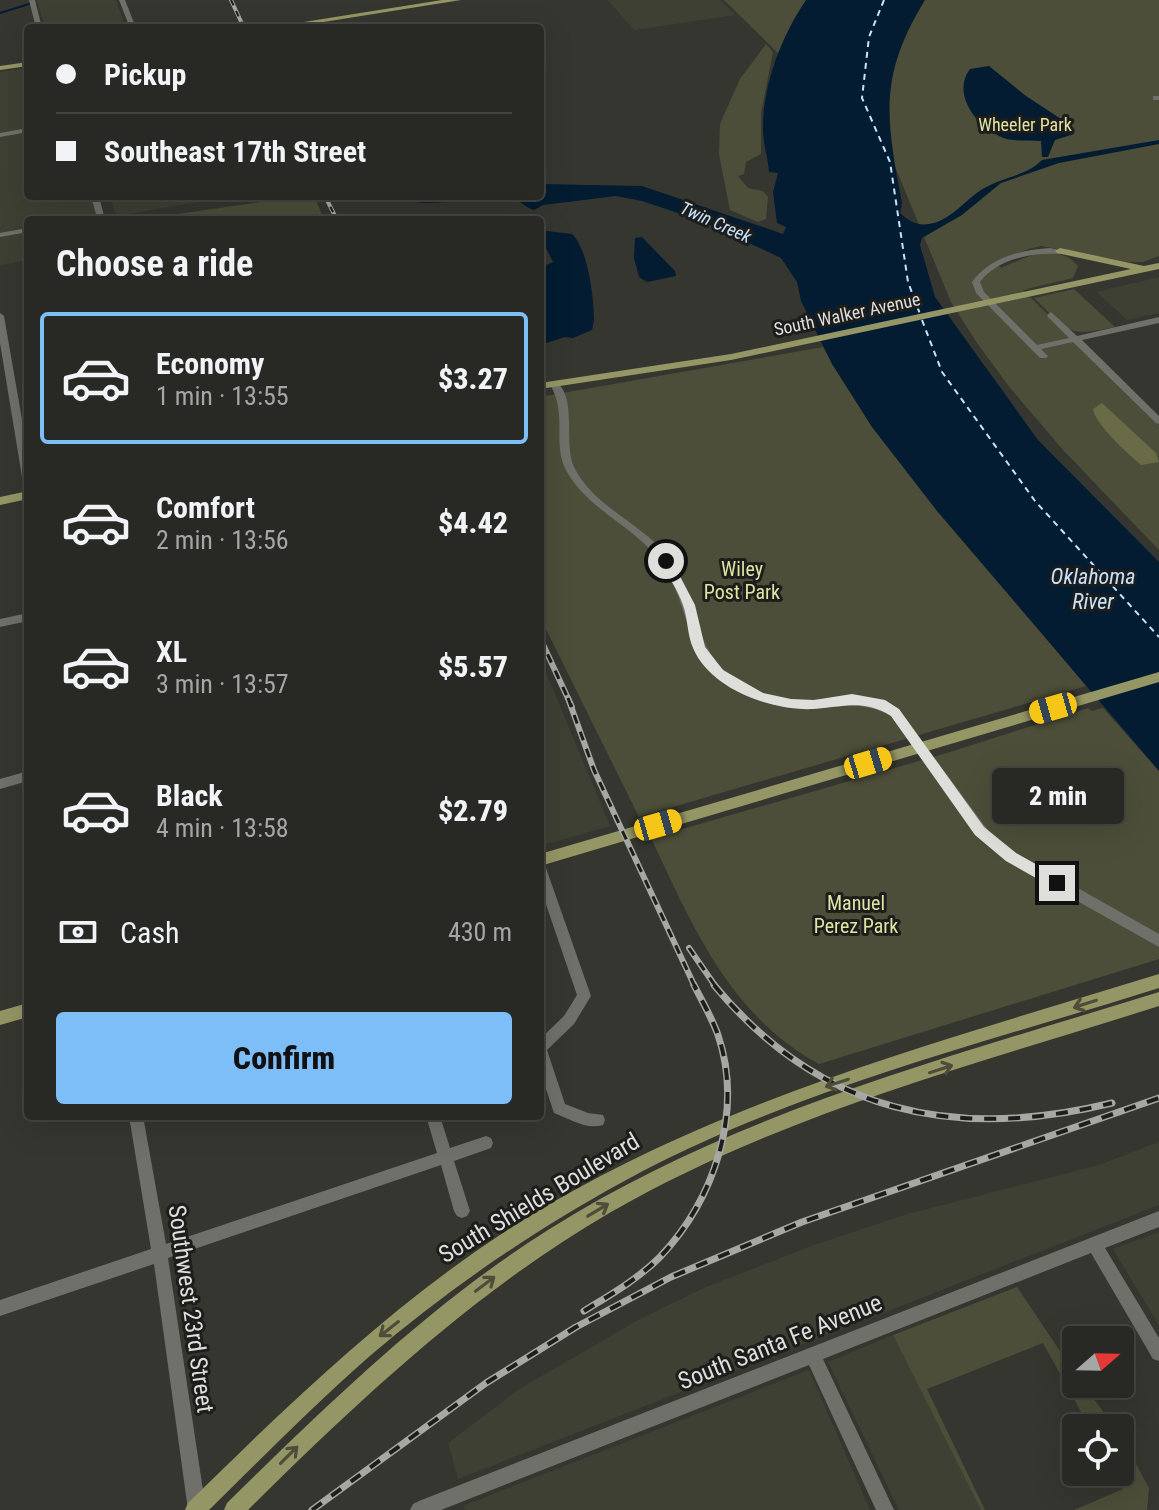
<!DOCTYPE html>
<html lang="en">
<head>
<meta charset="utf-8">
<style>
  body { margin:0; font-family:"Roboto Condensed",sans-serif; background:#343431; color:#f1f3f6; height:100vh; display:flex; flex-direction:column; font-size:30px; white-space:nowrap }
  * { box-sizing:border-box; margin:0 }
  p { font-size:26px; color:#a5a6a6 }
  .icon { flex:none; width:44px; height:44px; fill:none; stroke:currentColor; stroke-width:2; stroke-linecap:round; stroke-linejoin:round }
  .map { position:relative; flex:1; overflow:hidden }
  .side { position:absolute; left:24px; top:216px; width:520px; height:904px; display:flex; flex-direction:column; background:#282824; border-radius:8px; box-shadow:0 8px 32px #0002,0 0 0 2px #444441 }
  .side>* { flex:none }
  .top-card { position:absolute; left:24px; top:24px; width:520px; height:176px; border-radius:8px; box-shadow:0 8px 32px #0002,0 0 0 2px #444441; display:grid; align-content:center; height:176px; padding:0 32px; background:#282824 }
  .needle { width:52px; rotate:70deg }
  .fabs { position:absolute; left:1062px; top:1326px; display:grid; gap:16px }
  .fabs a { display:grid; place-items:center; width:72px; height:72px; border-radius:8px; background:#282824; box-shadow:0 8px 32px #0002,0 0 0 2px #444441; font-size:40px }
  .end { position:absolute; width:36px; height:36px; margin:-18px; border:10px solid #dedfdb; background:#111; box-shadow:0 0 0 4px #111 }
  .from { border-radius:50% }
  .bubble { position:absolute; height:56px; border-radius:8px; background:#282824; box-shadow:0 8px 32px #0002,0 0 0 2px #444441; font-size:26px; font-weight:800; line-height:56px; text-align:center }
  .car { position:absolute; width:24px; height:48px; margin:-24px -12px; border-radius:10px; box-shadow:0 0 6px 2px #0007; background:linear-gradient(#f5c518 24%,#345 0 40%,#f5c518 0 76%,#345 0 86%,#f5c518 0) }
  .top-card b { display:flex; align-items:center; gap:28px; height:76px; font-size:30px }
  .top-card b+b { border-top:2px solid #444441 }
  .top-card i { width:20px; height:20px; background:#f1f3f6 }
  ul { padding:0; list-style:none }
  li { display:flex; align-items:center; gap:24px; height:132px; margin:0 16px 12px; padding:0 16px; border:4px solid transparent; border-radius:8px }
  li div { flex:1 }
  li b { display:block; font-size:30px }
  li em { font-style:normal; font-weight:800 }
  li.selected { border-color:#7dbef9 }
  li>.icon { width:72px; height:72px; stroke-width:1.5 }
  h2 { padding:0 32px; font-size:36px; line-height:96px }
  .pay { display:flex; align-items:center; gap:20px; height:88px; padding:0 32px; font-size:30px }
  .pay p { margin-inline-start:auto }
  .action { display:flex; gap:16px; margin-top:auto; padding:16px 32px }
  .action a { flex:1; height:92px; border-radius:8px; background:#7dbef9; color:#111; font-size:32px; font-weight:800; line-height:92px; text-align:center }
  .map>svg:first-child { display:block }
  .built { fill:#3f4034 }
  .green { fill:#4d4e39 }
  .forest { fill:#696a46 }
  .water { fill:#031c31 }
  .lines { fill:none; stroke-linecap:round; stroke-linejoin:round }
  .stream { stroke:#031c31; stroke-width:2 }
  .ferry { stroke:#c5e3ff; stroke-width:2; stroke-dasharray:6 5; stroke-linecap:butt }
  .minor { fill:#6f7069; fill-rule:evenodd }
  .major { fill:#959665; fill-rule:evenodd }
  .rail-far2-casing { stroke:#a7a7a3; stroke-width:4 }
  .rail-far1-casing { stroke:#a7a7a3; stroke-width:6 }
  .rail-casing { stroke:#a7a7a3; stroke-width:7 }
  .rail-far2 { stroke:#1d1d1b; stroke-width:2; stroke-dasharray:6; stroke-linecap:butt }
  .rail-far1 { stroke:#1d1d1b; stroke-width:3; stroke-dasharray:9; stroke-linecap:butt }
  .rail { stroke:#1d1d1b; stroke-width:4; stroke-dasharray:12; stroke-linecap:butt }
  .oneway { stroke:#4d4d39 }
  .route { fill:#dedfdb }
  .labels { text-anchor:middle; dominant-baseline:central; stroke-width:6; stroke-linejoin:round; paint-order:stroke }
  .far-park-label { font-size:18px; fill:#e1e3a3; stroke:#1d1d1b }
  .far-water-label { font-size:18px; font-style:italic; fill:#c5e3ff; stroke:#1d1d1b }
  .far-street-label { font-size:18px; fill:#dedfdb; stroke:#1d1d1b }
  .park-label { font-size:20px; fill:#e1e3a3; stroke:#1d1d1b }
  .water-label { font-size:22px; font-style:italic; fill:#c5e3ff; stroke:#1d1d1b }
  .near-street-label { font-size:24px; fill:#dedfdb; stroke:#1d1d1b }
</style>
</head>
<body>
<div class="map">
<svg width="1159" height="1510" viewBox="0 0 1159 1510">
  <rect width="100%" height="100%" fill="#363630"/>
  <g class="built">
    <path d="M37,0H116L126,28H45Z"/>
    <path d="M608,0H720L735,15L634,30Z"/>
    <path d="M28,68V196H95L103,220H28V260L0,265V72Z"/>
    <path d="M110,196H224L225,197L116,216Z"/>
    <path d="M1159,277V313L1127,320L1097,292Z"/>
    <path d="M540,658L610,826L544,845H540Z"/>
    <path d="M1159,1142V1205L458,1479L448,1443L521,1388L640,1319L706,1287L809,1247L911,1213L1099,1165Z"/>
    <path d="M1159,1232V1325L1113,1249Z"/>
    <path d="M893,1335L981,1510H899L828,1362Z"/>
    <path d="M809,1370L870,1510H466L463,1506Z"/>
  </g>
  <g class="green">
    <path d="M724,0H1159V256L1143,262H1127L1041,246L1028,249L996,263L1001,268C1026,257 1056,241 1078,266L1073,278L1023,290L1159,425V550L1064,451L1010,388L977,343L951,302L896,169Z"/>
    <path d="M766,44L773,52L761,113V154L746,162L744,174L738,176L748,188L763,191L768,197L766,219L758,222L730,210L719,154L720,124L740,79Z"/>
    <path d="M316,200L324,220H136L261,202Z"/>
    <path d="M1074,289L1115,327C1066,338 1068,331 1034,298Z"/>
    <path d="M823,347L872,427L1086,686L639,817L540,617V397Z"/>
    <path d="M1088,708L1092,711L1103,708L1159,771V959L819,1064C730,1016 692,925 651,838L947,753Z"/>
    <path d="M1017,1287L1076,1375V1384H1083L1115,1428H1090L1043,1343L927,1389L985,1510H981L893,1335Z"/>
    <path d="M1120,1435L1149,1488L1147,1510H1074L1123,1489L1114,1472H1120Z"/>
  </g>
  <path class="forest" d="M1102,403L1156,453L1159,462L1141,465C1128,454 1095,424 1093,409Z"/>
  <g class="water">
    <path d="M806,0H925C878,77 886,118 902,203L900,213C909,221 916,226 929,224C950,221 964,201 981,190C1001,177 1027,176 1042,160L1159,140V144L1059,163L1001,183L962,215L922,238L920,245L935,297L1038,440L1159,562V771L937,511L872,427L832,364L801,301L797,282L781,258L702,221L642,201L616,196L543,205L534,210C525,208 522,200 512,199C469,192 437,213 390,196H540V184L642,186L783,234L786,227L777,223L773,192L778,173L769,172C768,157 763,144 763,129C763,84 781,37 806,0Z"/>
    <path d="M989,66L1026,96L1064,121L1074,134L1055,140L1048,157H1042L1041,141C1029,140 1012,142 1001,137C977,127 951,94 970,69Z"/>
    <path d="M540,228L546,231L572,234C588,249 594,298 594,320L592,330L573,338L565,337L540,345V268L553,262L546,248L540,246Z"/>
    <path d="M642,237L675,271L676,276L647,282L639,277L634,258L635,238Z"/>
  </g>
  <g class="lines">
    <path class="stream" d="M0,13L29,4"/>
    <g class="ferry">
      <path d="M884,0L869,37L862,98L890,162L908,282L920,314"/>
      <path d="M922,320L942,372L1035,501L1159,637"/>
    </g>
    <g class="minor">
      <path d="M29,0H35L42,28H36Z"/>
      <path d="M119,0H125L136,28H130Z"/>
      <rect x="1153" y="96" width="6" height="4"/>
      <path d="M28,128V132L0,137V133Z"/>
      <path d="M91,196H99L104,216L92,220H76L96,214Z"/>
      <path d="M28,228V232L0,237V233Z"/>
      <path d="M1050,248L1064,251L1060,254C1033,252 997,259 980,282L984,292L1037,345L1069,338L1048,317L1047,315L1051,312L1077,336L1159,317V323L1082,340L1159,416V424L1156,423L1073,342L1041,349L1048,356L1046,358H1040L976,293L972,282C990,257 1021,250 1050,248Z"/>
      <path d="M0,313L4,316L28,454V486L23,483L0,343Z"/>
      <path d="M555,381C578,396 563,443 574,467C594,508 643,523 670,559C695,594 693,643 726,672C747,690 777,700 805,700C841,700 864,690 899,710L990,833L1016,853L1159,934V947L1006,861L982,841L891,716C859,698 836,709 802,709C782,708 762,702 743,694C681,666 695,612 662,564C637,527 590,512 567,472C555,451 562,430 558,407C557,399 554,392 550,384Z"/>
      <path d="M28,613V621L0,627V619Z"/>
      <path d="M28,771V781L0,789V779Z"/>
      <path d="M540,863L545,864L546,868L591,996L574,1024L547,1050L565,1104L588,1113L603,1115L605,1120L603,1125C586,1130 570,1119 554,1113L540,1071V1039L564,1016L577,995L540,887Z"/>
      <path d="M129,1116H143L166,1244L437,1153L426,1116H440L450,1148L486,1136L491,1138L493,1143L491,1148L454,1161L470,1211L467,1216L462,1218L457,1216L454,1211L441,1165L168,1258L206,1510H188L154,1264L0,1316V1300L151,1249Z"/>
      <path d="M1159,1211V1227L1105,1248L1159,1338V1361L1153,1359L1091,1253L823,1359L894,1510H876L809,1365L441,1510H410L413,1504L419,1501Z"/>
    </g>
    <g class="major">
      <path d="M442,0H461L286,28H266Z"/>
      <path d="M28,62V66L0,70V66Z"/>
      <path d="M1060,248L1144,266L1159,263V269L731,360L540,389V383L731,354L1131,269L1057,253L1055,251Z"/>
      <path d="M28,491V499L0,505V497Z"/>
      <path d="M1159,672V682L540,866V854Z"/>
      <path d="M1159,974V988C985,1043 804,1087 641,1172C545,1223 454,1284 371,1355C315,1404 262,1458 209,1510H185L188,1503C289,1404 390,1306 509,1229C708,1102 936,1043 1159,974Z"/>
      <path d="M1159,992V1006C974,1065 781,1114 611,1212C475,1291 360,1399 248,1510H224L227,1503C327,1405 429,1305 548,1230C734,1112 951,1057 1159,992Z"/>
      <path d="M28,1003V1017L0,1025V1011Z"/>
    </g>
    <g class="rail-far2-casing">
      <g id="rail-far2">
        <path d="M231,0L244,28"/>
        <path d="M325,196L337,220"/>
      </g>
    </g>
    <g class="rail-far1-casing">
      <g id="rail-far1">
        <path d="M540,638L572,707"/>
        <path d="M568,698L594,770L695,987"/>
        <path d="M689,948L716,987"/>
      </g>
    </g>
    <g class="rail-casing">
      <g id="rail">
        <path d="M714,985C821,1114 955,1141 1112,1103"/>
        <path d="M584,1311C610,1295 638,1279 660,1257C714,1200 744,1112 718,1035C712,1018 702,1001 694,985"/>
        <path d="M312,1510L486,1383L576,1327L671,1277L802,1222L1159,1098"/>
      </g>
    </g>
    <use href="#rail-far2" class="rail-far2"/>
    <use href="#rail-far1" class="rail-far1"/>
    <use href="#rail" class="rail"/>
  </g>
  <defs><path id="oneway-shaft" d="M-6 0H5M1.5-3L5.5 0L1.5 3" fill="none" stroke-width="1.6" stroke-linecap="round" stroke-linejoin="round" transform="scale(2)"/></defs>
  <g class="oneway">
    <use href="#oneway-shaft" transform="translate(1085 1004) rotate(162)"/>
    <use href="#oneway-shaft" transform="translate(941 1069) rotate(-18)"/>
    <use href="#oneway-shaft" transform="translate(837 1083) rotate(162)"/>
    <use href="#oneway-shaft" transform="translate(598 1210) rotate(-31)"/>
    <use href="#oneway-shaft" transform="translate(485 1284) rotate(-37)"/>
    <use href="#oneway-shaft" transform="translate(389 1329) rotate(142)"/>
    <use href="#oneway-shaft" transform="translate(289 1455) rotate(-45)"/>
  </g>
  <path class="route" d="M662,559L672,561L695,605L705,647L723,670L763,693L791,699L814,700L852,694L885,700L899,709L984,827L1016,853L1062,879V887H1052L1006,861L975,835L891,716C864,699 843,707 813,709C772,711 710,689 693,648C687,634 688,619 683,605C678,590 668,576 660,561Z"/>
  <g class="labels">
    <g class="far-park-label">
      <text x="1025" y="124">Wheeler Park</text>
    </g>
    <g class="far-water-label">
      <text transform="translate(716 222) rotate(24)">Twin Creek</text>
    </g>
    <g class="far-street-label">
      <text transform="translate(847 314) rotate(-12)">South Walker Avenue</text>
    </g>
    <g class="park-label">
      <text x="742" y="569">Wiley<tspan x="742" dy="23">Post Park</tspan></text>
      <text x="856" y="903">Manuel<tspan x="856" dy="23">Perez Park</tspan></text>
    </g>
    <g class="water-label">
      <text x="1093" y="576">Oklahoma<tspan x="1093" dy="25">River</tspan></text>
    </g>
    <g class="near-street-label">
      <text transform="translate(539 1198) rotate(-31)">South Shields Boulevard</text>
      <text transform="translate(191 1309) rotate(82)">Southwest 23rd Street</text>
      <text transform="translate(780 1342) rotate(-22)">South Santa Fe Avenue</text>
    </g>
  </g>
</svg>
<div class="fabs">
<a><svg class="needle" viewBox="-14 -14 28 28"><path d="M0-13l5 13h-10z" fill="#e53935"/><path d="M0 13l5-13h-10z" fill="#a5a6a6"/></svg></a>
<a><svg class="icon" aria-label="locate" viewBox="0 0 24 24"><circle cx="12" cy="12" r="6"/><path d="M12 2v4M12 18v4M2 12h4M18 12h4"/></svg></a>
</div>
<i class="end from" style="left:666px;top:561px"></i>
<i class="end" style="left:1057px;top:883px"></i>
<div class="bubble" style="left:992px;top:768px;width:132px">2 min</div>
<i class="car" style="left:1053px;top:708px;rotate:254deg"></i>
<i class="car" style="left:868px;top:763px;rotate:73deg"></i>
<i class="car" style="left:658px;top:825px;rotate:74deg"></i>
<div class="top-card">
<b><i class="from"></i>Pickup</b>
<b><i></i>Southeast 17th Street</b>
</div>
<section class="side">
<h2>Choose a ride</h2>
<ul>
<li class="selected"><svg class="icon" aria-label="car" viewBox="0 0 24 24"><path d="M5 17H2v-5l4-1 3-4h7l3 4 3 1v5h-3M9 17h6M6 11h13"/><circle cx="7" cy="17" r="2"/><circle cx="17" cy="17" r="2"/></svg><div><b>Economy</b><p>1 min · 13:55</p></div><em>$3.27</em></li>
<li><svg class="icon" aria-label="car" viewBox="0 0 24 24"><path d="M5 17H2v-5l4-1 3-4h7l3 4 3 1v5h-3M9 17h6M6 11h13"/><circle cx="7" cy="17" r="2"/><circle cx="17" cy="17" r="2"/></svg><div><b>Comfort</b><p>2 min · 13:56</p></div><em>$4.42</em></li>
<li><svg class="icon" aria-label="car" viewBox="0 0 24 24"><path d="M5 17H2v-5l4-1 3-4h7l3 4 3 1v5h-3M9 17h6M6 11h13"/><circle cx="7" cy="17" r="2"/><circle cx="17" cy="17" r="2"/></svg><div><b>XL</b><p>3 min · 13:57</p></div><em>$5.57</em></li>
<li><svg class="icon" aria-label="car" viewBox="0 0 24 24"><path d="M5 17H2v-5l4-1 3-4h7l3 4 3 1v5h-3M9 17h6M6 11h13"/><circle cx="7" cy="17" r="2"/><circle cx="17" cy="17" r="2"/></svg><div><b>Black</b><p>4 min · 13:58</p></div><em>$2.79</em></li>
</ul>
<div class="pay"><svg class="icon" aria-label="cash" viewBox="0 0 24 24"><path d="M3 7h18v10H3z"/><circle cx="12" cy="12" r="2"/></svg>Cash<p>430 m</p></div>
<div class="action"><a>Confirm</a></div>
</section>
</div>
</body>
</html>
